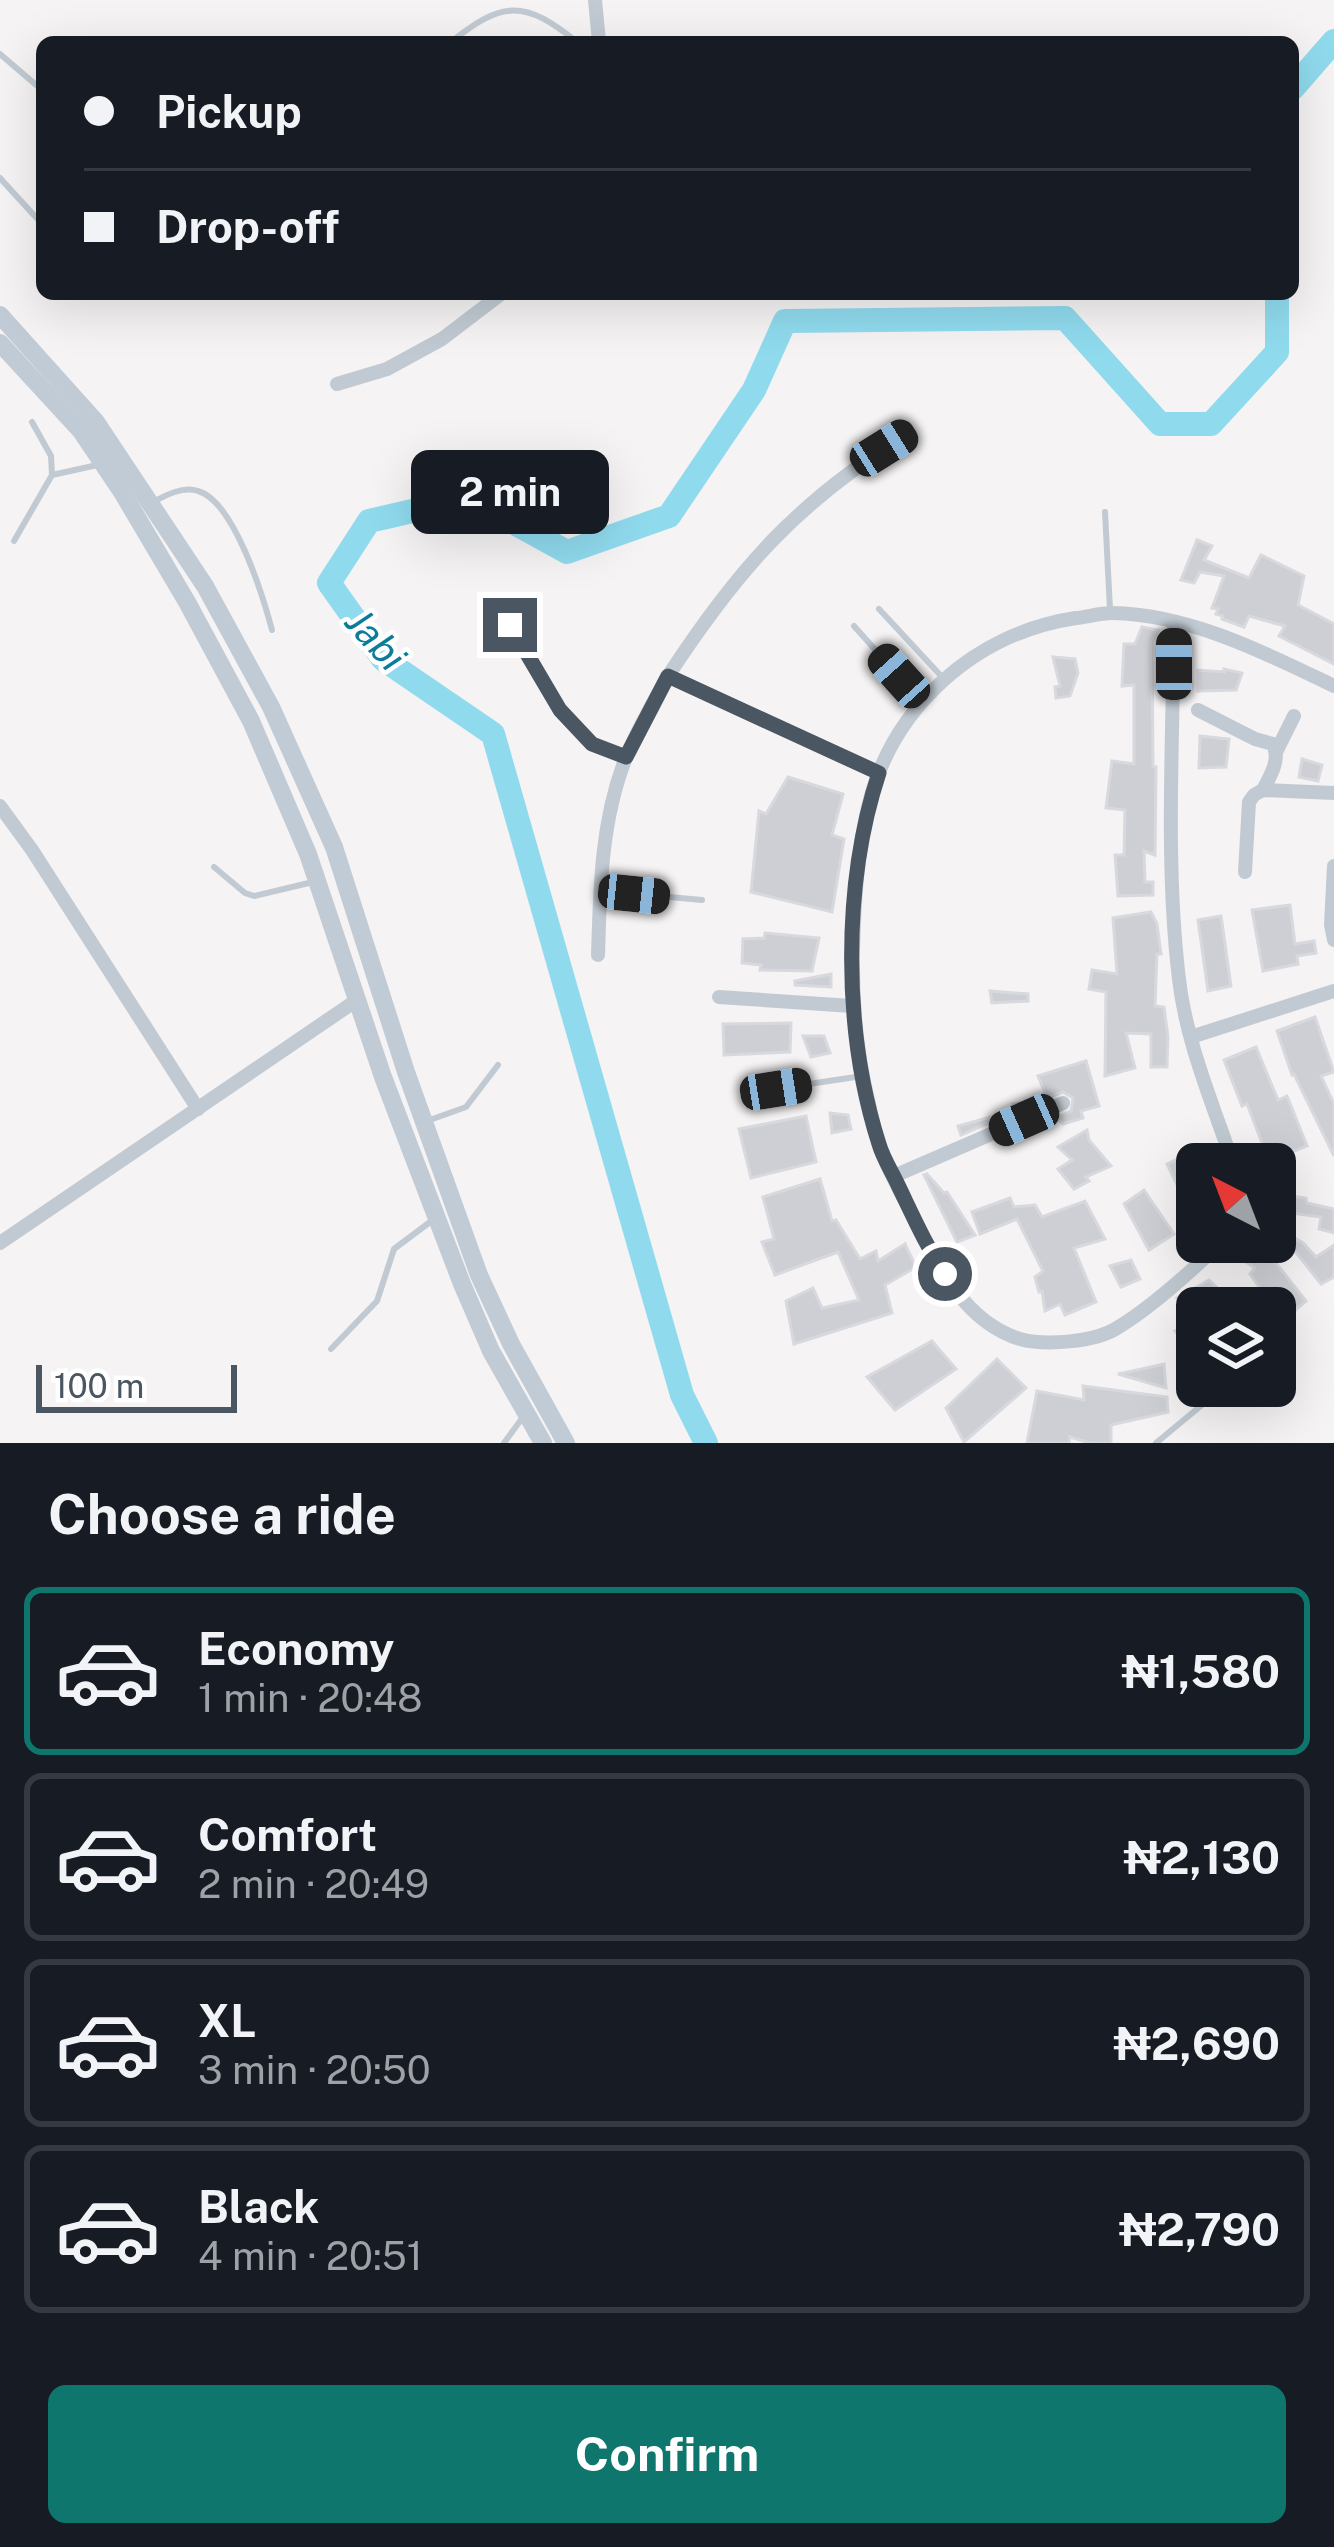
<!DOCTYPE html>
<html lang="en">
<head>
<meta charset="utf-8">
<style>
  body { margin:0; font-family:"Public Sans",sans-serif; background:#20242c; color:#f1f3f6; height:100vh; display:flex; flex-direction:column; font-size:45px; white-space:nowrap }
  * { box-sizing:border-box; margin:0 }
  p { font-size:39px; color:#9ea1a6 }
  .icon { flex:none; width:66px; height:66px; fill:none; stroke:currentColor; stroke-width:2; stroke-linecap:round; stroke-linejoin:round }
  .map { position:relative; height:1443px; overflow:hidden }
  .panel { display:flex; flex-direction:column; background:#171b24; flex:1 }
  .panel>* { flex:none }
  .hud { position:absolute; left:36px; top:36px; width:1263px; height:264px; border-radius:18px; box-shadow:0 12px 48px #0002; display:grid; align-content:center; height:264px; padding:0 48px; background:#171b24 }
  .needle { width:78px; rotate:318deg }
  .buttons { position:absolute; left:1176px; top:1143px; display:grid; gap:24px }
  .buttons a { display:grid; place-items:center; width:120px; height:120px; border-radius:18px; background:#171b24; box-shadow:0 12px 48px #0002; font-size:60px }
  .scale { position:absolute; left:36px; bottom:30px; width:201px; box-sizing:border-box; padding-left:12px; border:6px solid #4a5661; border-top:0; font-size:33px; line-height:42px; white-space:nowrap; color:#4a5661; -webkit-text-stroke:9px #fff; paint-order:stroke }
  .end { position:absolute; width:54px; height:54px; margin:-27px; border:15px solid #4a5661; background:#fff; box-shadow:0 0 0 6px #fff }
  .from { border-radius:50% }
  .bubble { position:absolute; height:84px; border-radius:18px; background:#171b24; box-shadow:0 12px 48px #0002; font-size:39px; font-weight:700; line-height:84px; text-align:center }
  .car { position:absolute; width:36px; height:72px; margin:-36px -18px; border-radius:15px; box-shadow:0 0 9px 3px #0007; background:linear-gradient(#222 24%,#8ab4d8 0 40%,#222 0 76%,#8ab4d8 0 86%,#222 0) }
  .hud b { display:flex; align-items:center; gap:42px; height:114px; font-size:45px }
  .hud b+b { border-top:3px solid #363941 }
  .hud i { width:30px; height:30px; background:#f1f3f6 }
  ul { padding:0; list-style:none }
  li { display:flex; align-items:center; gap:36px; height:168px; margin:0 24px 18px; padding:0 24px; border:6px solid #363941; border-radius:18px }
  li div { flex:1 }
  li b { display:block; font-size:45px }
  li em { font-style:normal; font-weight:700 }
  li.selected { border-color:#0f766e }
  li>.icon { width:108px; height:108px; stroke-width:1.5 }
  h2 { padding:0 48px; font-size:54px; line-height:144px }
  .primary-button { display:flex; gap:24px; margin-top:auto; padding:24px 48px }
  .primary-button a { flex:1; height:138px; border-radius:18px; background:#0f766e; color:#fff; font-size:48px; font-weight:700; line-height:138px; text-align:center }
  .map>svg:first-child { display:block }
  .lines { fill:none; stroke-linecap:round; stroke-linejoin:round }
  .river { stroke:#90daee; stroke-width:24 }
  .building { fill:#cdcfd5; stroke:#d7d9de; stroke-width:3 }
  .lane { stroke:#c1cad2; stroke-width:6 }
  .street { stroke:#c1cad2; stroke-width:14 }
  .secondary { stroke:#c1cbd6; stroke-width:18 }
  .route { stroke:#4a5661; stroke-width:15 }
  .labels { text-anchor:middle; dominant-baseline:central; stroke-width:9; stroke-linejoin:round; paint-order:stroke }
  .water-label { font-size:39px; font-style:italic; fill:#0c7c9b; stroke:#fff }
</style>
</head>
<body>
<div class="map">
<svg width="1334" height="1443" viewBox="0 0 1334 1443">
  <rect width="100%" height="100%" fill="#f5f3f3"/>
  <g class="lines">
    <g class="river">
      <path d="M1293,88L1334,41"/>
      <path d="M706,1443L682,1395L493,734L383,659L329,583L369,521L469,498L567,552L669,516L754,390L785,321L1065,318L1160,424H1211L1277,352V294"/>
    </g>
  </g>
  <g class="building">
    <path d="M1197,540L1212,546L1204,560L1249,578L1261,555L1304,576L1298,605L1334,624V664L1279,636L1285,626L1249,616L1244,627L1222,619L1223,616L1216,614L1218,609L1212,608L1224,576L1200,572L1194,583L1181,580Z"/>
    <path d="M1142,627L1158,630L1152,642L1153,767H1156L1155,855L1144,851L1145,882H1153V895L1118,896L1115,855H1124L1125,810L1106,808L1112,761L1134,764V685L1122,686L1124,644H1135Z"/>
    <path d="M1053,657L1075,659L1078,673L1070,696L1056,698L1055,687L1060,686Z"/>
    <path d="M1224,669L1242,673L1236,690L1198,691V670L1224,672Z"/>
    <path d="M1200,736L1229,739L1226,767L1199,768Z"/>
    <path d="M1302,759L1322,765L1318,781L1299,777Z"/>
    <path d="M788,777L843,794L832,835L844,839L832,912L751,892L759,811L766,814Z"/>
    <path d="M1290,905L1295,944L1314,941L1316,953L1297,956L1298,964L1263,971L1252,910Z"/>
    <path d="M1151,912L1157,924L1161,954H1157L1155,1006L1164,1007L1168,1037L1167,1067H1151V1034L1126,1033L1135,1068L1105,1076L1106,992L1089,989L1092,970L1117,974L1113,918Z"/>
    <path d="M1221,916L1231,986L1208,991L1198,920Z"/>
    <path d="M765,933L819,938L812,971L760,970L761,965L742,963L743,939L764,938Z"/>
    <path d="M831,974V987L795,985V981Z"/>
    <path d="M990,991L1028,994V1001L992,1003Z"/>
    <path d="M1315,1017L1334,1072L1321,1076L1334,1104V1156L1294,1074L1292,1075L1277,1031Z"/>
    <path d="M791,1023L790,1052L724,1055L723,1024Z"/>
    <path d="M803,1036H824L830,1053L811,1057Z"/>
    <path d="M1256,1047L1278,1100L1287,1096L1307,1146L1269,1161L1247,1104L1242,1106L1224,1060Z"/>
    <path d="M1086,1061L1099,1106L1081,1111L1083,1118L1063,1124L1056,1118L1071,1111L1073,1098L1063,1092L1047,1098L1038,1076Z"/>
    <path d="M1040,1101L961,1135L958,1126L1013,1111L1012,1104Z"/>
    <path d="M830,1113L848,1115L851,1129L832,1133Z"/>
    <path d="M806,1116L816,1162L751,1178L739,1129Z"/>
    <path d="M1087,1130L1089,1140L1111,1166L1086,1177L1089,1181L1074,1189L1058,1169L1072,1160L1058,1147Z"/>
    <path d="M1203,1147L1209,1164H1197V1227L1167,1164Z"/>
    <path d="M927,1174L944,1193L947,1192L975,1235L957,1242L924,1175Z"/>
    <path d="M820,1179L832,1221L836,1220L860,1259L876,1251L878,1261L905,1244L916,1267L885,1285L892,1313L794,1344L786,1301L813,1288L822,1308L859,1300L838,1252L775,1275L762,1242L774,1239L763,1197Z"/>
    <path d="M1144,1190L1174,1234L1149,1250L1124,1204Z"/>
    <path d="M1291,1196L1306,1198L1307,1203L1334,1209V1233L1319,1229L1321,1217L1291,1213Z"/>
    <path d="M1010,1198L1014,1207L1035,1205L1042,1217L1085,1201L1105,1239L1074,1248L1096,1302L1065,1315L1060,1304L1045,1311L1042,1291L1039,1292L1035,1277L1043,1271L1017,1219L980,1234L972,1212Z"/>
    <path d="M1275,1226L1303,1243L1316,1257L1334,1245V1277L1321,1284Z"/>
    <path d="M1245,1248L1265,1257L1268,1253L1306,1301L1283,1321L1250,1274L1255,1268L1235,1255Z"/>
    <path d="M1131,1260L1140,1279L1121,1287L1110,1266Z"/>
    <path d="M1209,1280L1227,1297L1233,1308H1197V1318L1177,1298Z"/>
    <path d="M1197,1323V1357L1175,1331Z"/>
    <path d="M932,1341L956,1369L895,1410L867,1377Z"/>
    <path d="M997,1359L1026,1388L964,1442L946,1408Z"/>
    <path d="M1164,1364L1166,1388L1118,1374L1142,1369Z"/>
    <path d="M1083,1386L1167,1397L1168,1412L1111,1425V1443H1090L1070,1437L1069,1443H1027L1037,1391L1084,1400Z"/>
  </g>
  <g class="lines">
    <g class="lane">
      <path d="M451,42C503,0 525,0 577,42"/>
      <path d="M0,54L42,90"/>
      <path d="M0,178L42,224"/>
      <path d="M52,475L102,464"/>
      <path d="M153,502C166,495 183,486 198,491C234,501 263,596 272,630"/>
      <path d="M1105,512L1110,610"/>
      <path d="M14,541L52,475L51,456L32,422"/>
      <path d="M879,609L943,678"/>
      <path d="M510,625L560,710L592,744L623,756"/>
      <path d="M854,626L921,701"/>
      <path d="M214,867L245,893L254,896L313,882"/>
      <path d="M603,891L702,900"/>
      <path d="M776,1089L862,1076"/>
      <path d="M427,1121L466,1107L498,1065"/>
      <path d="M331,1349L377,1301L394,1249L434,1219"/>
      <path d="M504,1443L523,1417"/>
      <path d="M1156,1443L1220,1390"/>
    </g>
    <g class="street">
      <path d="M595,0L599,42"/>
      <path d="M337,384L387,369L442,339L501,294"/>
      <path d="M1174,622C1173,737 1165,865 1179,979C1186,1042 1213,1104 1233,1164"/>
      <path d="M668,676C738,569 797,502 907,434"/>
      <path d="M1198,710L1255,739L1273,744C1281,760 1270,776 1263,790"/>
      <path d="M1276,752L1294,716"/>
      <path d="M0,806L32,850L198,1109"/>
      <path d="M1334,866L1331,925L1334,940"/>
      <path d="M1245,872L1249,802L1254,795L1263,790L1334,793"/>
      <path d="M598,955C600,889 601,822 625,760C636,731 653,703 668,676L879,773"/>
      <path d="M719,997L852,1006"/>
      <path d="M1191,1037L1334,991"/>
      <path d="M894,1176L1063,1103"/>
      <path d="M1222,1242C1192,1270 1152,1307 1117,1328C1095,1342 1045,1346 1020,1339C967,1323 938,1268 915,1221C904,1197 889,1173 880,1148C875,1134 872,1118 869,1104C856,1052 852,1004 853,951C854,903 857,854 868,807C892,707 975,633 1076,618C1087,617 1100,613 1112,613C1189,614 1266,653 1334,686"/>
      <path d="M0,1243L357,1000"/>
    </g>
    <g class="secondary">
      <path d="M0,315L96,422L205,586L271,707L334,847L406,1072L479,1275L511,1344L566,1443"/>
      <path d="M0,343L81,431L122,492L187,602L251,721L308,854L383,1077L462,1284L491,1351L543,1443"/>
    </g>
  </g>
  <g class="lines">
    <path class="route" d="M510,625L560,710L592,744L626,757L668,676L879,773C842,885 843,1032 879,1144C883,1158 892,1172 898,1185C913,1216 926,1246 945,1274"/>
  </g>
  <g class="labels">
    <g class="water-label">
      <text transform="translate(376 639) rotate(48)">Jabi</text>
    </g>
  </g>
</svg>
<div class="buttons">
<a><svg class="needle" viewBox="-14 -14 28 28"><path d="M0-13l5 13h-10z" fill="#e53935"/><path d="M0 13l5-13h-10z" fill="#9ea1a6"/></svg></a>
<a><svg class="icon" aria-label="layers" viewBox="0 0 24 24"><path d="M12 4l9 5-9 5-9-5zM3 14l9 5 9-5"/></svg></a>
</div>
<div class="scale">100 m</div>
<i class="end from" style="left:945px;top:1274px"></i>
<i class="end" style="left:510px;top:625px"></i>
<div class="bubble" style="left:411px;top:450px;width:198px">2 min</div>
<i class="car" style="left:884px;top:448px;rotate:58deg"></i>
<i class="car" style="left:1174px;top:664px;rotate:0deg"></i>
<i class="car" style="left:899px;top:676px;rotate:318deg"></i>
<i class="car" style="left:634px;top:894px;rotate:96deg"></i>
<i class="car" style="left:776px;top:1089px;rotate:81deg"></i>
<i class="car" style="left:1024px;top:1120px;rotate:246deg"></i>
<div class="hud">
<b><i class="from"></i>Pickup</b>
<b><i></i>Drop-off</b>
</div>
</div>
<section class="panel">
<h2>Choose a ride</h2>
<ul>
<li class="selected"><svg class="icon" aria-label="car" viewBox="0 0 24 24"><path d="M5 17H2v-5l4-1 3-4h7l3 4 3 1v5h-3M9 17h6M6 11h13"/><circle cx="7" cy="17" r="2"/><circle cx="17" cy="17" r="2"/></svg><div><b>Economy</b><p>1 min · 20:48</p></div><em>₦1,580</em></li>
<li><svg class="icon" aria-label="car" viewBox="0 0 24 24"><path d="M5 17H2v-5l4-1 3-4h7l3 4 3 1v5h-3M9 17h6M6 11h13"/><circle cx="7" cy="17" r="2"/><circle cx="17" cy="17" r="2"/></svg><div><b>Comfort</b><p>2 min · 20:49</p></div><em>₦2,130</em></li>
<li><svg class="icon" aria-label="car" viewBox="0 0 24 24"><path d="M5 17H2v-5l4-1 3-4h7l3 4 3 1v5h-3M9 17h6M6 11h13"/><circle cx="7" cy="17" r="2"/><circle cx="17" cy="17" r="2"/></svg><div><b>XL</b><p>3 min · 20:50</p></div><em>₦2,690</em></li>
<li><svg class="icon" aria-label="car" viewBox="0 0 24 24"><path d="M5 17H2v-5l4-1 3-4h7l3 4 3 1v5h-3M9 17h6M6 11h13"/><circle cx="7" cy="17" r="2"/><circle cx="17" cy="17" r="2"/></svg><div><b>Black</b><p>4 min · 20:51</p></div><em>₦2,790</em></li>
</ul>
<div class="primary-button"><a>Confirm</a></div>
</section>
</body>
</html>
